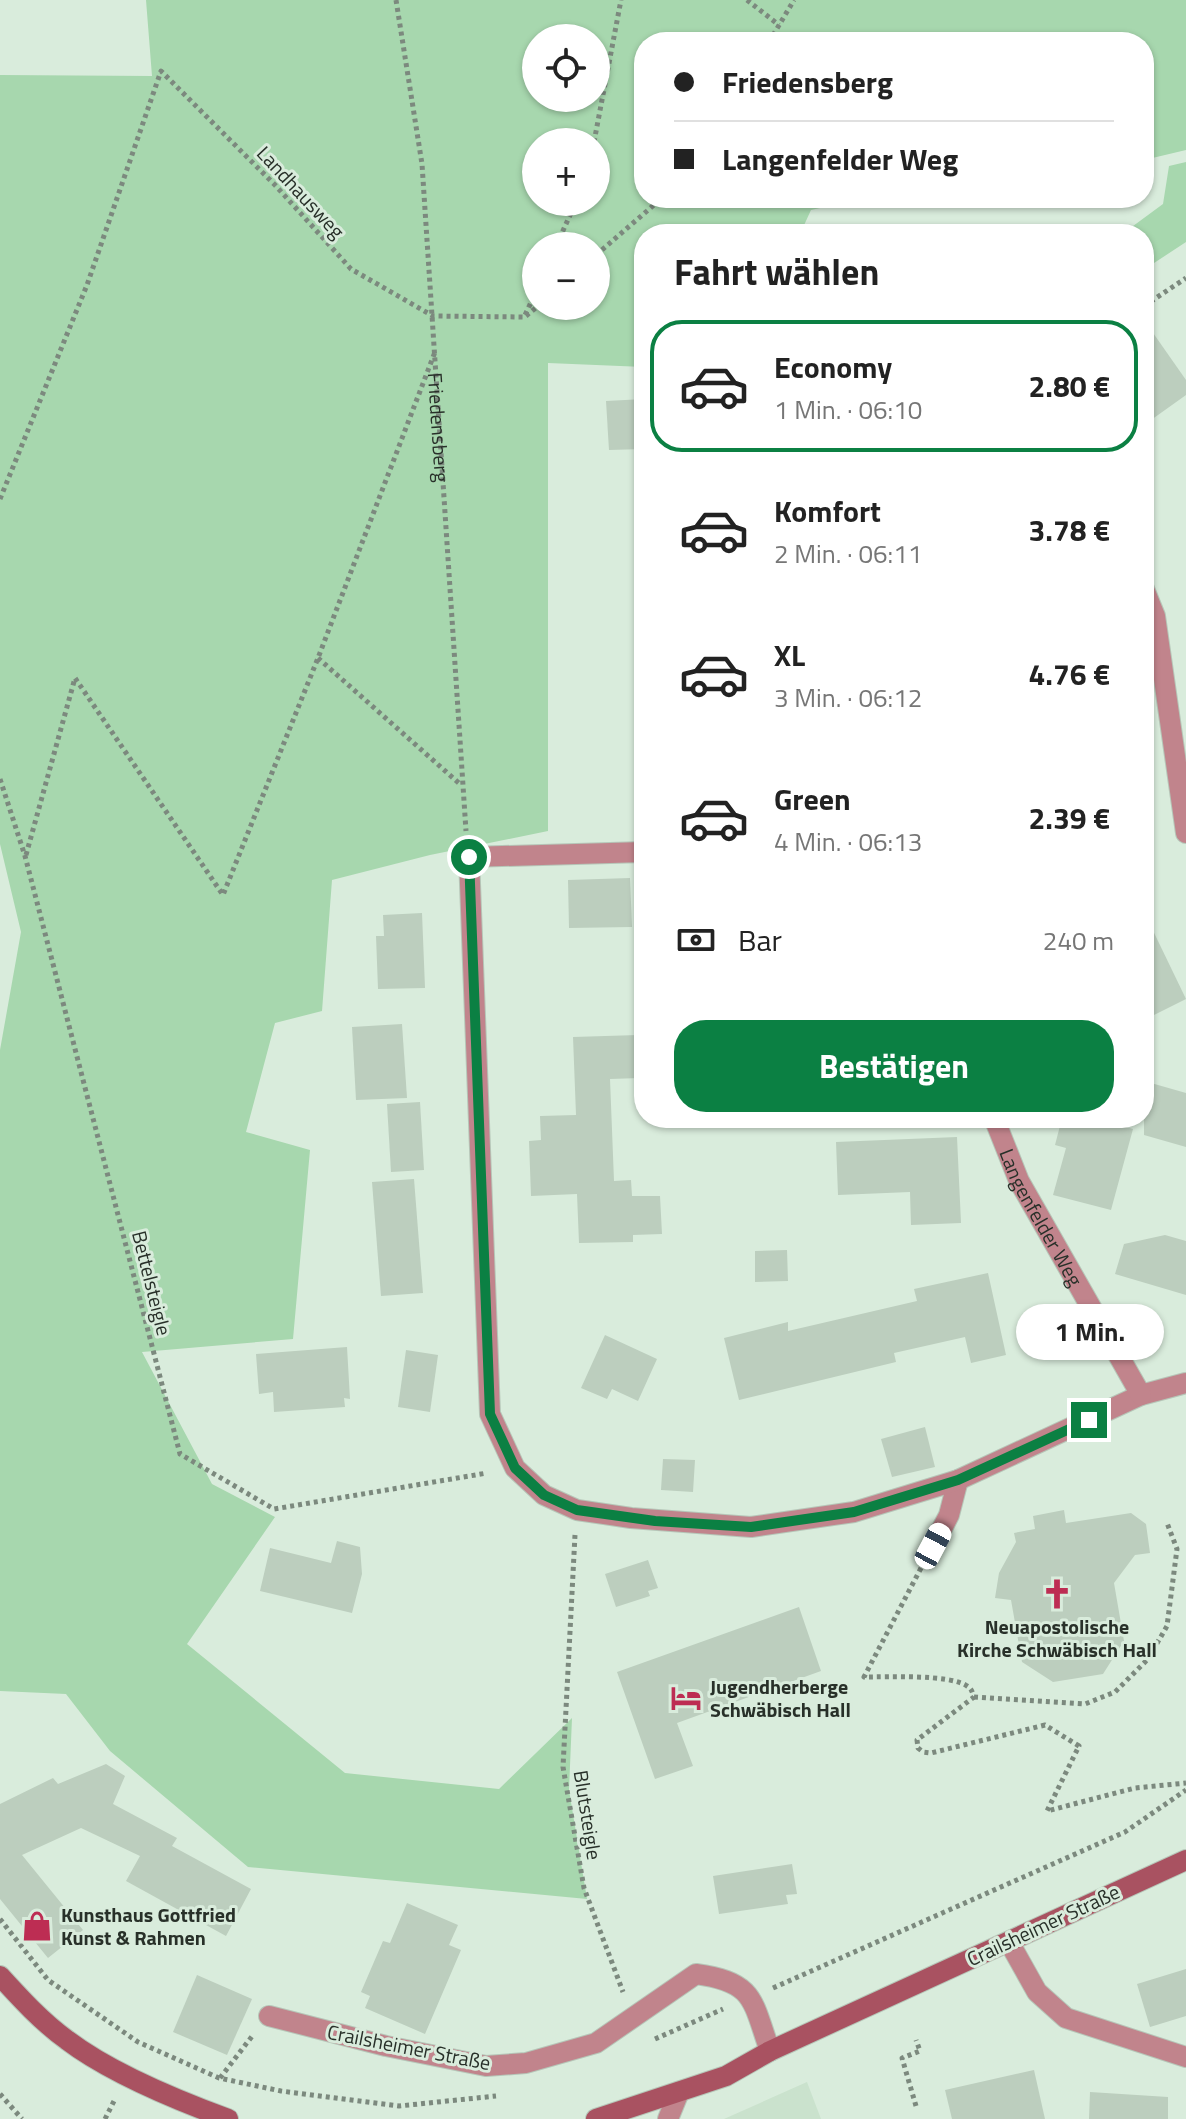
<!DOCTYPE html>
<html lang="de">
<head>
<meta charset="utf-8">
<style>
  body { margin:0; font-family:"Titillium Web",sans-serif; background:#f2f2f2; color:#222; height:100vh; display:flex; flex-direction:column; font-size:30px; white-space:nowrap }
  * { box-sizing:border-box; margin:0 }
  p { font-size:26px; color:#767676 }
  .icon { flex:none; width:44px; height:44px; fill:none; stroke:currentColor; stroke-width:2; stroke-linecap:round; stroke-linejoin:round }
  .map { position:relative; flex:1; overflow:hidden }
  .panel { position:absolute; left:634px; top:224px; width:520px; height:904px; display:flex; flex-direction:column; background:#fff; border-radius:32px; box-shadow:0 2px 6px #0004 }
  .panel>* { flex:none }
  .banner { position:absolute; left:634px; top:32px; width:520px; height:176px; border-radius:32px; box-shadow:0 2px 6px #0004; display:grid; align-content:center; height:176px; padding:0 40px; background:#fff }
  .tools { position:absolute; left:522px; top:24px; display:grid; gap:16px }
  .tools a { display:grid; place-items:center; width:88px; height:88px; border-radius:50%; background:#fff; box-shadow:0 2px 6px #0004; font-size:40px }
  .end { position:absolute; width:36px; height:36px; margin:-18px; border:10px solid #0b8043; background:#fff; box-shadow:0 0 0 4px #fff }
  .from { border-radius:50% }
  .bubble { position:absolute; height:56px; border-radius:28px; background:#fff; box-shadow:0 2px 6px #0004; font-size:26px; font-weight:700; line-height:56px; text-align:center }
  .car { position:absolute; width:24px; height:48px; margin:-24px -12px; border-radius:10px; box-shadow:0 0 6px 2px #0007; background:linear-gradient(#fff 24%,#345 0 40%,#fff 0 76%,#345 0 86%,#fff 0) }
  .banner b { display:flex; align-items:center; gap:28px; height:76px; font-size:30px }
  .banner b+b { border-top:2px solid #e0e0e0 }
  .banner i { width:20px; height:20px; background:#222 }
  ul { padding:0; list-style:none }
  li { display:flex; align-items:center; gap:24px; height:132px; margin:0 16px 12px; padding:0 24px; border:4px solid transparent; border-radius:32px }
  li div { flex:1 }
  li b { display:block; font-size:30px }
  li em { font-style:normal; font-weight:700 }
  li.active { border-color:#0b8043 }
  li>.icon { width:72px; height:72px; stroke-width:1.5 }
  h2 { padding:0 40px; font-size:36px; line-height:96px }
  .pay { display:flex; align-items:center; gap:20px; height:88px; padding:0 40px; font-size:30px }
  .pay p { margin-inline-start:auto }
  .primary-button { display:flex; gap:16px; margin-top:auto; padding:16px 40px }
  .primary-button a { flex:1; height:92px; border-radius:32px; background:#0b8043; color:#fff; font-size:32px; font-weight:700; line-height:92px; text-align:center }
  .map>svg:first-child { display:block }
  .built { fill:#cae2cd }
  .green { fill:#a7d7ae; fill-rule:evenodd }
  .building { fill:#bccebe }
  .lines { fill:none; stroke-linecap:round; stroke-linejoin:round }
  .lane-casing { stroke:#b6c6b8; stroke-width:22 }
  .street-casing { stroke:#b6c6b8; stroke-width:22 }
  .secondary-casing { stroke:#b6c6b8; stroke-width:22 }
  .path { stroke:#7c897e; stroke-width:5; stroke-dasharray:4 4; stroke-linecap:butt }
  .lane { stroke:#c1848c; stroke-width:20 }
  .street { stroke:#c1848c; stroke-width:20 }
  .secondary { stroke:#a95261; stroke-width:20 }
  .route { stroke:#0b8043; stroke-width:10 }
  .labels { text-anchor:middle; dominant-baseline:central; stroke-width:6; stroke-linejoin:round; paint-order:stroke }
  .street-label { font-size:20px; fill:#283029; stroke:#d9ecdc }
  .poi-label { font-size:20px; font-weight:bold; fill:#283029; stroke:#d9ecdc; text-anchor:start }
</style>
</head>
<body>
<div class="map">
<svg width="1186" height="2119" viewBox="0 0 1186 2119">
  <rect width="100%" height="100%" fill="#d9ecdc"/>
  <path class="built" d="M807,2082L821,2119H724Z"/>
  <g class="green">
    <path d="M146,0H1186V150L1144,160V42H644V198H866L811,210L800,234H644V367L548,363V831L430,855L332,880L322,1011L275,1023L246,1132L310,1150L293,1339L142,1352L212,1484L275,1517L187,1644L345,1773L499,1789L572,1718L569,1790L587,1899L248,1867L110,1751L66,1694L0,1691V1050L21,932L0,844V75L152,76ZM536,38H596V98H536ZM536,142H596V202H536ZM536,246H596V306H536Z"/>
    <path d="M1186,162V242L1151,265L1144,254V234H1132L1129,229L1163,204L1169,166Z"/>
  </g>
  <g class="building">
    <path d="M1144,320L1186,380V395L1144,425Z"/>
    <path d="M644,399V449L609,450L606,401Z"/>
    <path d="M630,878L632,927L569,928L568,880Z"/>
    <path d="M1144,912L1186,999L1144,1020Z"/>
    <path d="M422,913L425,988L378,989L376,936H384L383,915Z"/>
    <path d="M402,1024L407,1098L356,1100L352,1027Z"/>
    <path d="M638,1035L640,1078L610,1079L614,1181L631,1180L632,1196H660L662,1234L633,1235V1242L579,1243L577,1194L531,1196L529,1141L541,1140L540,1116L576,1115L573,1037Z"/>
    <path d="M1144,1081L1186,1093V1147L1144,1135Z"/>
    <path d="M420,1102L424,1170L391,1172L387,1104Z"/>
    <path d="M1062,1118H1090L1133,1129L1111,1210L1053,1195L1066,1148L1055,1145Z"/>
    <path d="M957,1137L961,1223L911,1225L910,1192L838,1195L836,1142Z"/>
    <path d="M414,1179L423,1293L381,1296L372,1182Z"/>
    <path d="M1165,1235L1186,1241V1295L1115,1274L1124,1244Z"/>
    <path d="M787,1250L788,1281L755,1282V1251Z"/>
    <path d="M988,1273L1006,1355L971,1363L965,1337L894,1353L896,1362L739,1400L724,1338L788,1322V1331L917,1301L914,1289Z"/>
    <path d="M605,1335L657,1359L638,1401L612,1389L607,1399L581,1388Z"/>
    <path d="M347,1347L350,1399L344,1398L345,1407L274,1412L273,1392L259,1394L256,1354Z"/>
    <path d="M406,1350L438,1355L430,1412L398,1407Z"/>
    <path d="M925,1427L935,1467L892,1477L881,1439Z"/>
    <path d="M663,1459L695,1460L693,1492L661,1490Z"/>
    <path d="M1064,1510L1066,1523L1131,1513L1146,1524L1150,1553L1135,1555L1114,1583L1124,1641L1103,1674L1053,1682L1022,1662L1011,1600L995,1598L999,1573L1016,1542L1014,1533L1035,1529L1033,1516Z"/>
    <path d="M337,1541L360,1547L362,1574L352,1613L260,1591L270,1548L331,1563Z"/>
    <path d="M648,1560L658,1588L648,1591L650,1596L616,1607L605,1574Z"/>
    <path d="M799,1607L821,1671L677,1723L693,1766L655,1779L617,1672Z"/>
    <path d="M106,1764L125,1776L113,1804L177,1838L172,1846L251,1889L226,1936L126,1881L140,1856L81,1828L22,1855L83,1930L48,1958L0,1899V1804L53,1778L58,1784Z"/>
    <path d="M792,1864L797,1894L786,1895L788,1904L719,1914L713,1876Z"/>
    <path d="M407,1903L458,1925L449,1945L461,1950L425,2034L365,2008L370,1996L361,1992L383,1941L390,1943Z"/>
    <path d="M1186,1969V2016L1150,2027L1137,1984Z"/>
    <path d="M197,1975L252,1999L227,2055L173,2032Z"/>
    <path d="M1034,2070L1045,2119H952L945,2090Z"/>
    <path d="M1090,2092L1168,2097V2119H1089Z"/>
  </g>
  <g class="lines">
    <g class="lane-casing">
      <path id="lane" d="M933,1546L949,1515L958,1480"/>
    </g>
    <g class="street-casing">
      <g id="street">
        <path d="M1144,589L1155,616L1186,833"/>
        <path d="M644,852L469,857L490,1414L515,1468L544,1495L577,1510L631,1518L751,1527L854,1512L958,1480L1141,1395L1186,1383"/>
        <path id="s2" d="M994,1118L1019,1181L1141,1395"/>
        <path d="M1009,1942L1037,1992L1066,2018L1186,2057"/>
        <path d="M269,2016L386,2046L486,2066L526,2063L596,2043L696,1974C755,1982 752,2000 770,2051"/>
        <path d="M668,2119L679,2092"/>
      </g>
    </g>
    <g class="secondary-casing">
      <g id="secondary">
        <path d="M0,1976C21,1999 42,2022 67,2040C109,2072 179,2101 228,2119"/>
        <path d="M596,2119L726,2076L770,2051L1186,1860"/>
      </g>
    </g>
    <g class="path">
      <path id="s1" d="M396,0L422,164L466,831"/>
      <path d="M747,0L779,25"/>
      <path d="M769,42L794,0"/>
      <path d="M594,142L621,0"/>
      <path d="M556,246L576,202"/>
      <path d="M596,255L662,198"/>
      <path d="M1144,306L1186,278"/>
      <path d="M526,316L538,306"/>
      <path d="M0,499L87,285L161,71L275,185L351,269L433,316L524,317L536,292"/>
      <path d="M318,658L461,785"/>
      <path d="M0,779L25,856L180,1454L274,1509L487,1473"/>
      <path d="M26,855L75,678L223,895L318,658L435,352"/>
      <path d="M575,1535L563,1767L584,1888L623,1992"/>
      <path d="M921,1568L864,1677C887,1677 950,1674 967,1686C972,1689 972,1692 974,1697L917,1740L918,1748L923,1752L931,1753L1045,1725L1079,1746L1047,1811L1135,1788L1186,1783"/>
      <path d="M974,1697L1085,1704L1115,1692L1148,1659L1167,1626L1177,1549L1167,1523"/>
      <path d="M0,1919L48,1980L138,2042L219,2078L281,2091L399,2106L496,2096"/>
      <path d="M773,1988L1125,1832L1186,1790"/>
      <path d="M655,2039L723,2009"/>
      <path d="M220,2078L253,2035"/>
      <path d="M0,2094L22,2119"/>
      <path d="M916,2106L902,2058L920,2051L916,2040"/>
      <path d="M105,2119L114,2101"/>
    </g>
    <use href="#lane" class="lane"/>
    <use href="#street" class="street"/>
    <use href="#secondary" class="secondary"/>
  </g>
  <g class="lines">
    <path class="route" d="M469,857L490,1414L515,1468L544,1495L577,1510L655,1521L751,1527L854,1512L958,1480L1089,1420"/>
  </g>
  <defs>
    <g id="church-bare" transform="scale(2.4)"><path d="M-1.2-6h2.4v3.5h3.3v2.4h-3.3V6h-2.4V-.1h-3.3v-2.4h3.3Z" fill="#bd2d53" stroke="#d9ecdc" stroke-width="2.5" paint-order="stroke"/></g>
    <g id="hotel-bare" transform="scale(2.4)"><path d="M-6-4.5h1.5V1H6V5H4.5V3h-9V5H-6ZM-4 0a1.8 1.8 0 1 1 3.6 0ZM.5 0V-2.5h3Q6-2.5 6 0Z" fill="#bd2d53" stroke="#d9ecdc" stroke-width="2.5" paint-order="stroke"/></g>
    <g id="shop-bare" transform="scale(2.4)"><path d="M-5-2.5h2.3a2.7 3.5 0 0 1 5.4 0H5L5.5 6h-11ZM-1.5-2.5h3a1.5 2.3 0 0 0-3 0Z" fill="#bd2d53" stroke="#d9ecdc" stroke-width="2.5" paint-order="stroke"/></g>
  </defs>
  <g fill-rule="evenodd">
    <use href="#church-bare" x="1057" y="1594"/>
    <use href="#hotel-bare" x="686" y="1698"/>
    <use href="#shop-bare" x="37" y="1926"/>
  </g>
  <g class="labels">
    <g class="street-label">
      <text transform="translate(301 192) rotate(47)">Landhausweg</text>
      <text stroke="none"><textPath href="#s1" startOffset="430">Friedensberg</textPath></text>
      <text stroke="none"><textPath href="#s2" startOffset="110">Langenfelder Weg</textPath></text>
      <text transform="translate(152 1283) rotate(76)">Bettelsteigle</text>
      <text transform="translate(588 1815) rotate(81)">Blutsteigle</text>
      <text transform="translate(1043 1925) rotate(-25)">Crailsheimer Straße</text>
      <text transform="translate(409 2047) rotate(11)">Crailsheimer Straße</text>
    </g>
    <g class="poi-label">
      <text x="1057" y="1626" text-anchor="middle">Neuapostolische<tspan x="1057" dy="23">Kirche Schwäbisch Hall</tspan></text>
      <text x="710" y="1686">Jugendherberge<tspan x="710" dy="23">Schwäbisch Hall</tspan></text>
      <text x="61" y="1914">Kunsthaus Gottfried<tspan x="61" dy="23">Kunst &amp; Rahmen</tspan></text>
    </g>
  </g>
</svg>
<div class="tools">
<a><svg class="icon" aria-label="locate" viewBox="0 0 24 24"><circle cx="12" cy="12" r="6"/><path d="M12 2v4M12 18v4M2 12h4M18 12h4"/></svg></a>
<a>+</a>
<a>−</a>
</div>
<i class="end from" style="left:469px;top:857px"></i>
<i class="end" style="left:1089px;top:1420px"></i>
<div class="bubble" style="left:1016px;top:1304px;width:148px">1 Min.</div>
<i class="car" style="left:933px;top:1546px;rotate:28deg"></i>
<div class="banner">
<b><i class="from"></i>Friedensberg</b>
<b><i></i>Langenfelder Weg</b>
</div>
<section class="panel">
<h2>Fahrt wählen</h2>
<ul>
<li class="active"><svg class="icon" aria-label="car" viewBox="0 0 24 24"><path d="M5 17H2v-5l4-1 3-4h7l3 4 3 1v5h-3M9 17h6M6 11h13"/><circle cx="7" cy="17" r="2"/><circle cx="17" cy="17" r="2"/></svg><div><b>Economy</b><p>1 Min. · 06:10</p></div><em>2.80 €</em></li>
<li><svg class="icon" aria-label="car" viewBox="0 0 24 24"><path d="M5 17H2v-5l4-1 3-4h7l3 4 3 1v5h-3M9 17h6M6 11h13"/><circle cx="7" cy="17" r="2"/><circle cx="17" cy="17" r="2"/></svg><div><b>Komfort</b><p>2 Min. · 06:11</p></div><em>3.78 €</em></li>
<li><svg class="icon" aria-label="car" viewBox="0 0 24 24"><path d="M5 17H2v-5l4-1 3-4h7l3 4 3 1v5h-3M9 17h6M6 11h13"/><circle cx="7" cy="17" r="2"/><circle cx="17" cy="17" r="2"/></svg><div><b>XL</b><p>3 Min. · 06:12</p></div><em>4.76 €</em></li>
<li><svg class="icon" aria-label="car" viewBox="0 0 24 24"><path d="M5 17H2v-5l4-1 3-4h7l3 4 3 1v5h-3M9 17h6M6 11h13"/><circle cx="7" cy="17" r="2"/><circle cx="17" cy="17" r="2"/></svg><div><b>Green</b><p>4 Min. · 06:13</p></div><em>2.39 €</em></li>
</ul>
<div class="pay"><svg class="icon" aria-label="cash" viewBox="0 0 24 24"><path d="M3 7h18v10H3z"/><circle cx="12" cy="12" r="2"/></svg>Bar<p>240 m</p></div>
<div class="primary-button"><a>Bestätigen</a></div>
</section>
</div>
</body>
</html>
